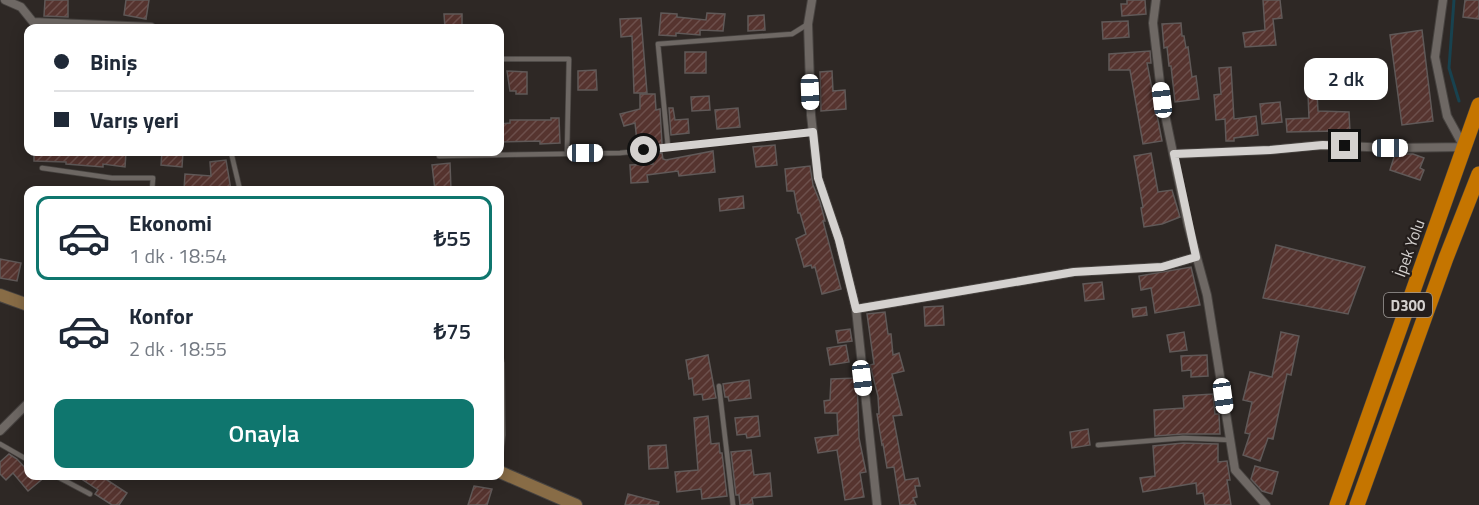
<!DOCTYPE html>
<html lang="tr">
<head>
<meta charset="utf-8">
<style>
  body { margin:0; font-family:"Titillium Web",sans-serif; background:#f6f6f7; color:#1f2937; height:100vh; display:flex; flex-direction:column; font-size:22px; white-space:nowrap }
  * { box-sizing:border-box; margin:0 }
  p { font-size:20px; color:#747a83 }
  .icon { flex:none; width:33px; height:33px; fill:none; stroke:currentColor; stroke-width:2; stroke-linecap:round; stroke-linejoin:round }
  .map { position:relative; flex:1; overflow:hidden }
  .side { position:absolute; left:24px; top:186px; width:480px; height:294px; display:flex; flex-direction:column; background:#fff; border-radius:12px; box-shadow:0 3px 15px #0003 }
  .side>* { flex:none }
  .banner { position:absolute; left:24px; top:24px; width:480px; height:132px; border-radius:12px; box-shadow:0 3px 15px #0003; display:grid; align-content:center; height:132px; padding:0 30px; background:#fff }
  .end { position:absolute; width:27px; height:27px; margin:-14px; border:8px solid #d4d1cf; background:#111; box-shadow:0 0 0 3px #111 }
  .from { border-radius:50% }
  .bubble { position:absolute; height:42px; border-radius:12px; background:#fff; box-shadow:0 3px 15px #0003; font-size:20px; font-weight:600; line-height:42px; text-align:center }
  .car { position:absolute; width:18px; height:36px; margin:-18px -9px; border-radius:8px; box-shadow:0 0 4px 2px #0007; background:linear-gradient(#fff 24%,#345 0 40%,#fff 0 76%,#345 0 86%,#fff 0) }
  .banner b { display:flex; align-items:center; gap:21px; height:57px; font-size:22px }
  .banner b+b { border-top:2px solid #e0e1e3 }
  .banner i { width:15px; height:15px; background:#1f2937 }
  ul { padding:10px 0 0; list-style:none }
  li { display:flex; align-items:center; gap:18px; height:84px; margin:0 12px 9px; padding:0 18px; border:3px solid transparent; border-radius:12px }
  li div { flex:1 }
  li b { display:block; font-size:22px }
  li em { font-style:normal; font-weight:600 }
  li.active { border-color:#0f766e }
  li>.icon { width:54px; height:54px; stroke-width:1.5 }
  .action { display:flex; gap:12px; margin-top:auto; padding:12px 30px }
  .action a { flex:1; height:69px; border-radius:12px; background:#0f766e; color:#fff; font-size:24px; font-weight:600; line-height:69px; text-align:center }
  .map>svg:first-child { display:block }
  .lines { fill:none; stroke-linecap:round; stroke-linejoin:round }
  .stream { stroke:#18424f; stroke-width:3 }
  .building { fill:url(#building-hatch); stroke:#605958; stroke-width:1.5 }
  .lane-casing { stroke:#474340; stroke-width:6 }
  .street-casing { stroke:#474340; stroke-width:10 }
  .secondary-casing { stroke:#474340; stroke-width:14 }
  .highway-casing { stroke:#474340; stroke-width:16 }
  .lane { stroke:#6e6864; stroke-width:4.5 }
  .street { stroke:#6e6864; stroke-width:8 }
  .secondary { stroke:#886c46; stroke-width:12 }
  .highway { stroke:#c57500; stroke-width:15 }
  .route { stroke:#d4d1cf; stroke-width:8 }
  .labels { text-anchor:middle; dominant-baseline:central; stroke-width:4.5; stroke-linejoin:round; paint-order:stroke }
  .shield { fill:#241e1c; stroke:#9f9b99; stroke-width:1.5 }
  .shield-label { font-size:15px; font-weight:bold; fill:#d4d1cf }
  .street-label { font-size:16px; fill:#d4d1cf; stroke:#241e1c }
</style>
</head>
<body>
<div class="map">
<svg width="1479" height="505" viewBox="0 0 1479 505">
  <defs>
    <pattern id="building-hatch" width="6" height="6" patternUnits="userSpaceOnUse" patternTransform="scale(1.5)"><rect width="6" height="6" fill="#56342f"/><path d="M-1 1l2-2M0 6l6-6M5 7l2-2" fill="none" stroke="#6d504c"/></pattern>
  </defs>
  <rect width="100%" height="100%" fill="#2e2825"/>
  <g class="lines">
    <path class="stream" d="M1454,0L1449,68L1459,101"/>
  </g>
  <g class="building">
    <path d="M45,0H68V17L44,16Z"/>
    <path d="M126,0H149L146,19L124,15Z"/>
    <path d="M1127,0H1145L1146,14L1122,16L1121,4H1127Z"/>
    <path d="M1263,0H1280L1282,18L1273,19L1276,45L1245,47L1243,33L1265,30Z"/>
    <path d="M1465,0H1479V19L1463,17Z"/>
    <path d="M661,13L677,14V17L706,20L707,13L725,14L723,31L700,30V35L676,33V36L659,35Z"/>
    <path d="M444,14H462V28H445Z"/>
    <path d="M764,15L765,30L748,31V16Z"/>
    <path d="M641,18L647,93H634L632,36L621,37L620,19Z"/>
    <path d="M1128,21L1129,37L1103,39L1102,22Z"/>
    <path d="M1181,23L1182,36H1184L1186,48L1188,47L1192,77L1196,76L1199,99L1175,102L1171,66H1169L1167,47L1164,48L1162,24Z"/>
    <path d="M1422,30L1433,121L1402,125L1390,35Z"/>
    <path d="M1150,51L1151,63H1147L1162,141L1143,144L1130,70H1109V54Z"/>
    <rect x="685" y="52" width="21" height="21"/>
    <path d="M1231,67L1234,119L1256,116L1258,135L1234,138V141H1226L1225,119L1216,120L1214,95L1221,94L1219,68Z"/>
    <path d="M596,70L597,90H578V71Z"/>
    <path d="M507,71L527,72V94H516V91H510Z"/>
    <path d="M832,71L833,91L845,90L846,109L821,111L820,72Z"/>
    <path d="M1317,93L1318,111L1349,112L1350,132L1337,133V131L1287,132L1286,119L1309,118L1308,94Z"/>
    <path d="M640,94H655L656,110L660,109L662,144L641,146L640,141H637L635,123L624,126L620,114L640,109Z"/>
    <path d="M709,96L710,110L692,111L691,97Z"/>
    <path d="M1280,102L1282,122L1262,124L1260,104Z"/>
    <path d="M669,108H673L675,120L688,119L689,133L671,135Z"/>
    <path d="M738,108L740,127L717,129L715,110Z"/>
    <path d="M551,118H559L560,143L540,144V141L500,142V124L510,123V120H551Z"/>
    <path d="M775,145L777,165L756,167L753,147Z"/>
    <path d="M713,151L715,172L679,176L678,171L647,175L648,182L631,183L630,165L653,164L652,154L662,153L663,159L666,160Z"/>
    <path d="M34,152H126L125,167L103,164V167L66,164V162L34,161Z"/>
    <path d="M162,152H183L182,167L161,165Z"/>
    <path d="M1151,153L1158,192L1172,190L1180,217L1162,224L1144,227L1141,208L1143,207L1134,156Z"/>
    <path d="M1395,154H1413L1424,158L1420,168L1424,170L1420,180L1390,170Z"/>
    <path d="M226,160L231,190H184L185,174L211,176L210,162Z"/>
    <path d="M450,163L451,190H435L432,165Z"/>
    <path d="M810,166L813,185L820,202L825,221H823L841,289L822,294L815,267L812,268L811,265L804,267L796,239L806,234L800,213H798L794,191H787L785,169Z"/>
    <path d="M743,196L744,208L720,211L719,199Z"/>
    <path d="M1276,245L1365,267L1348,314L1263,298Z"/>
    <path d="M0,259L21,263L17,281L0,278Z"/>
    <path d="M1191,267L1200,305L1155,313L1151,288L1141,290L1139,276Z"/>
    <path d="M1102,282L1104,299L1085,301L1083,284Z"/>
    <path d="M943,306L944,325L925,326L924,307Z"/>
    <path d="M1146,307L1147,315L1133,317L1132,309Z"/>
    <path d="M885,312L888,334H891L893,355L899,353L904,371L892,374L902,415L893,416L905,480L918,478L920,486H915L917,497L913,498L916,505H900L894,467L887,468L883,444L882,445L877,414H879L878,396L870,365L874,364L867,314Z"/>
    <path d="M850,329L852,341L838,343L836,331Z"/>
    <path d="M1184,332L1187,350L1170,352L1167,335Z"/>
    <path d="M1281,332L1299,336L1291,375L1287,374L1273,439L1268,438L1260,461L1243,455L1250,434L1245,433L1252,402L1243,400L1250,372L1272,377Z"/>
    <path d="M846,345L849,362L830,365L827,348Z"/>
    <path d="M708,355L716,398L703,400L702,394L694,395L692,378L689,379L686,360Z"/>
    <path d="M1207,355L1208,376L1191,377V370L1182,371L1181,356Z"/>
    <path d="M857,378L859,438L866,472L860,473L864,497L845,500L837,450L818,453L815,438L838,435L837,413H825L824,401L830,400L831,379Z"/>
    <path d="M749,380L751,398L729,401L728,397H725L723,384Z"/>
    <path d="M1213,394L1215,414H1219L1220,434H1183L1155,436L1154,410L1184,408L1183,396Z"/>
    <path d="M708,416L711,444L719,443L720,453H722L727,496L702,499L701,489L677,492L675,472L698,470L694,418Z"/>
    <path d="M758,416L760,436L747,438L746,434L737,435L735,418Z"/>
    <path d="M1088,429L1090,445L1072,448L1070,432Z"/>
    <path d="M1183,443L1218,444V462L1227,461L1230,480H1227L1231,505H1205L1203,493L1197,494L1196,483L1143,492L1140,478L1155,476L1153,446Z"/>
    <path d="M666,445L668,468L649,469L648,446Z"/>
    <path d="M751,450L754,475L770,473L772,496L752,498L753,504L740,505L739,495H736L731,452Z"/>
    <path d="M9,454L17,459L28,471V476H46L28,491L13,473L6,480L0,474V462Z"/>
    <path d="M1255,466L1278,472L1272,494L1262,491L1251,479Z"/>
    <path d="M77,476H101L127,493L119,505H112L95,494L98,490Z"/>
    <path d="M474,486L492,489L487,505H468Z"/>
    <path d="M628,494L659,502L658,505H625Z"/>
  </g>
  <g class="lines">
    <g class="lane-casing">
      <g id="lane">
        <path d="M500,59H569L567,153"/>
        <path d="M668,147L658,44L792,34L808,24"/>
        <path d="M231,152L240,190"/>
        <path d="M439,156L620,153L813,132"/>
        <path d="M42,168L112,178H153L152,190"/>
        <path d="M500,353L502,363L503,435L500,462"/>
        <path d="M719,386L733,505"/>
        <path d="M0,444L28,460"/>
        <path d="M1098,445L1183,438L1230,440"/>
        <path d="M56,476L90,494"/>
      </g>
    </g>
    <g class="street-casing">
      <g id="street">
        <path d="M5,0L21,7L33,22L151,27"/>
        <path d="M812,0L808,24L811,115L818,178L839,240L856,309L877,505"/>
        <path d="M1156,0L1153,23L1162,100L1188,225L1207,295L1235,470L1266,505"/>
        <path d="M1174,154L1270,150L1322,145L1390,148L1464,147L1447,116L1435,57L1443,0"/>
        <path d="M856,309L1074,272L1162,267L1196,257"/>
        <path d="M0,431L28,403"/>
      </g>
    </g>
    <g class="secondary-casing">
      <g id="secondary">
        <path d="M0,295L28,305"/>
        <path d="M500,472L576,505"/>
      </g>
    </g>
    <g class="highway-casing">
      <g id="highway">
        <path d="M1337,505L1479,105"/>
        <path d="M1357,505L1446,258L1479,174"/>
      </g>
    </g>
    <use href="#lane" class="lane"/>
    <use href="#street" class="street"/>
    <use href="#secondary" class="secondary"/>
    <use href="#highway" class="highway"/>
  </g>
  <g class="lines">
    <path class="route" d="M644,150L813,132L818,178L839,240L856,309L1074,272L1162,267L1196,257L1174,154L1270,150L1323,145L1345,146"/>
  </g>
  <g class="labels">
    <rect class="shield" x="1384" y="293" width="48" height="24" rx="4.5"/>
    <g class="shield-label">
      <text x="1408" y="305">D300</text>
    </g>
    <g class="street-label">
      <text transform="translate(1409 248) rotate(-70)">İpek Yolu</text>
    </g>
  </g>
</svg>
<i class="end from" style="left:644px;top:150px"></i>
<i class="end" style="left:1345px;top:146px"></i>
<div class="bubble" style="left:1304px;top:58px;width:84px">2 dk</div>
<i class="car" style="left:810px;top:92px;rotate:178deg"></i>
<i class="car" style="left:1162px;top:100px;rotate:353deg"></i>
<i class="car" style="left:1390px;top:148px;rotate:90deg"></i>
<i class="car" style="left:585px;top:153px;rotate:90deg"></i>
<i class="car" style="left:862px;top:378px;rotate:173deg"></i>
<i class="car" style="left:1223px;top:396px;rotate:172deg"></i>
<div class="banner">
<b><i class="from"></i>Biniş</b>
<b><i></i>Varış yeri</b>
</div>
<section class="side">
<ul>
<li class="active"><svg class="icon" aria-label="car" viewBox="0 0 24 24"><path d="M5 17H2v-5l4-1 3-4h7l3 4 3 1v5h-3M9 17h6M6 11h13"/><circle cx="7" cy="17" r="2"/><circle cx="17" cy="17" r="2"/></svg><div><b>Ekonomi</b><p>1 dk · 18:54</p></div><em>₺55</em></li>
<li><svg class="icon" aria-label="car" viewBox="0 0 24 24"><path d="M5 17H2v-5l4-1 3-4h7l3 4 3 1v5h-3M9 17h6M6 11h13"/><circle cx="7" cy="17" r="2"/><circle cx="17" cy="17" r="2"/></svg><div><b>Konfor</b><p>2 dk · 18:55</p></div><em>₺75</em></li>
</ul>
<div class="action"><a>Onayla</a></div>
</section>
</div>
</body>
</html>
